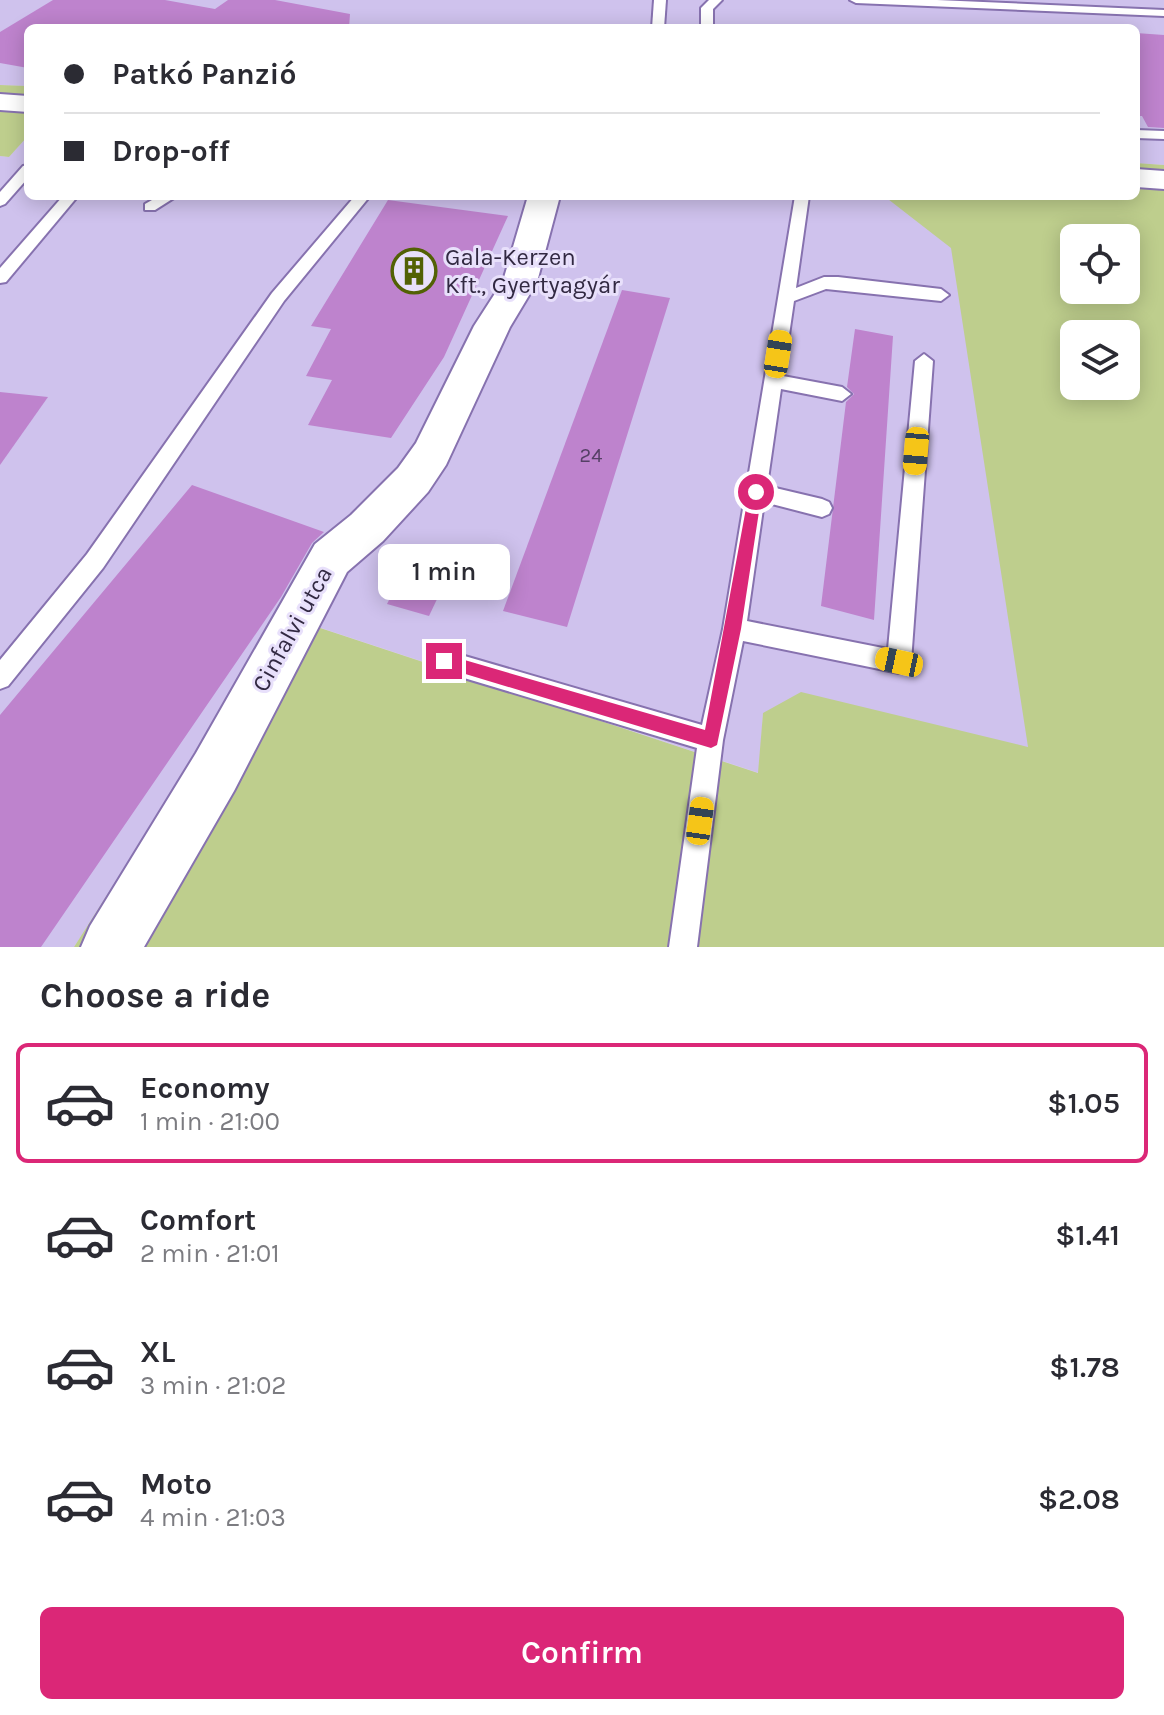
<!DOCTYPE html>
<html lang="en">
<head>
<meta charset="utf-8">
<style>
  body { margin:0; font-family:Karla,sans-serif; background:#f7f7f7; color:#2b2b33; height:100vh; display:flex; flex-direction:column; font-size:30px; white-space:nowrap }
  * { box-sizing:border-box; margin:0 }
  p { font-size:26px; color:#7c7c81 }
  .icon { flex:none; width:44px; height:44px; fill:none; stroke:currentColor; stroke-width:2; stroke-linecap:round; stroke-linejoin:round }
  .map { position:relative; height:947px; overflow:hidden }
  .sheet { display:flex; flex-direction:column; background:#fff; flex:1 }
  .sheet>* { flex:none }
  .hud { position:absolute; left:24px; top:24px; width:1116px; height:176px; border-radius:12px; box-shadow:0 4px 20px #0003; display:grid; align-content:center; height:176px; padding:0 40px; background:#fff }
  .controls { position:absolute; left:1060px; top:224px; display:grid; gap:16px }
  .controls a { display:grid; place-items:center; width:80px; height:80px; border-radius:12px; background:#fff; box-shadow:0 4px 20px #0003; font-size:40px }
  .end { position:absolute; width:36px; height:36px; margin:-18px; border:10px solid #db2777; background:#fff; box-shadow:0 0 0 4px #fff }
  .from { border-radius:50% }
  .bubble { position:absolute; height:56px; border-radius:12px; background:#fff; box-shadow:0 4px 20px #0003; font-size:26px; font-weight:600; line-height:56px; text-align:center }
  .car { position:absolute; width:24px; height:48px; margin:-24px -12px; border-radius:10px; box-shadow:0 0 6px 2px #0007; background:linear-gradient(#f5c518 24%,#345 0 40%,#f5c518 0 76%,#345 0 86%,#f5c518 0) }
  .hud b { display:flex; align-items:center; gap:28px; height:76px; font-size:30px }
  .hud b+b { border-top:2px solid #e1e1e2 }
  .hud i { width:20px; height:20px; background:#2b2b33 }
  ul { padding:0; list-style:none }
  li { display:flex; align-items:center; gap:24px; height:120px; margin:0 16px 12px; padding:0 24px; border:4px solid transparent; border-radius:12px }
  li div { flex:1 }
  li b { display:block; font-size:30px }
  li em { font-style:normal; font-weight:600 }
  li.selected { border-color:#db2777 }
  li>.icon { width:72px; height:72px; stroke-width:1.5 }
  h2 { padding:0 40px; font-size:36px; line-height:96px }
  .button { display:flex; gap:16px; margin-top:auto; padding:16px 40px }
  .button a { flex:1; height:92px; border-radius:12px; background:#db2777; color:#fff; font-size:32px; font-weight:600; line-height:92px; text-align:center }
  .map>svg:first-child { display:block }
  .built { fill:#cfc2ed }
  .green { fill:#bece8d; fill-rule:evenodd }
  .building { fill:#be83cd }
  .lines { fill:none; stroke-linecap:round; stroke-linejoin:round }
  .service-casing { stroke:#8772af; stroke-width:4 }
  .minor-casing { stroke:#8772af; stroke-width:4 }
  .service { fill:#fff; fill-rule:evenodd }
  .minor { fill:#fff; fill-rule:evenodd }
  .route { fill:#db2777 }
  .labels { text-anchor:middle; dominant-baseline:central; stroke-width:6; stroke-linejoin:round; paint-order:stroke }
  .number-label { font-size:20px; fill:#554065 }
  .poi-label { font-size:24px; fill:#322942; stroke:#e8e0fb; text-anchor:start }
  .street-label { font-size:24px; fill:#322942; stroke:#e8e0fb }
</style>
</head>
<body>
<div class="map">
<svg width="1164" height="947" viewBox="0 0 1164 947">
  <rect width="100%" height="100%" fill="#dcd0f8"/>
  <g class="built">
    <path d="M0,0H1164V165L1136,163V28H28V86L0,85Z"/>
    <path d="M28,136V196H1001L1134,769L763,713L759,773L285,616L74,947H0V156L9,157Z"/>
  </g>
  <g class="green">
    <path d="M0,85L28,86V136L9,157L0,156Z"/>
    <path d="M1136,163L1164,165V947H74L284,616L758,773L763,713L801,692L1028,747L951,248L884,196H1136ZM1074,238H1126V290H1074ZM1074,334H1126V386H1074Z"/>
  </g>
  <g class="building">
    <path d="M53,0H165L215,9L228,0H275L350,14L349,28H28V68L0,63V32Z"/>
    <path d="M1136,33L1164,35V128L1148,127L1142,116H1136Z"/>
    <path d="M388,200L508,216L444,357L391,438L308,425L332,380L306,376L331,329L311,326Z"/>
    <path d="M622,290L670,298L567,627L503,611Z"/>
    <path d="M855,329L893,336L874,620L821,606L846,402L854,394L847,387Z"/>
    <path d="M0,392L48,397L0,465Z"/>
    <path d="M192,485L324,532L312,543L281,597L41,947H0V715Z"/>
    <path d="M416,546L457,557L429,616L387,604Z"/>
  </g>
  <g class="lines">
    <g class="service-casing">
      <g id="service">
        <path d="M654,0H666L664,28H652Z"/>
        <path d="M709,0H722L713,9V28H701V8Z"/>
        <path d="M850,0H937L1164,10V16L856,3Z"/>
        <path d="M1136,130L1164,131V139L1136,138Z"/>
        <path d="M28,165V178L5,204L0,206V192L23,166Z"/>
        <path d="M63,196H78L6,282L0,283V268Z"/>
        <path d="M159,196H177L155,210H145V204Z"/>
        <path d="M355,196H370L284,301L103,568L8,686L0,689V660L87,554L272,293Z"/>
        <path d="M795,196H809L796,288L824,277H838L941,289L949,295L941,301L826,289L794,301L783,376L842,387L851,394L842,401L781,389L767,486L822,499L829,502L832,508L829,514L822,517L764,502L747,621L888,649L915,361L924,354L933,361L911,662L907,670L899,673L743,641L723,740L697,947H669L697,748L444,672L436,669L432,661L436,653L444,650L702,725L723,629Z"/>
      </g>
    </g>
    <g class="minor-casing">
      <g id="minor">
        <path d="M0,94L28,96V112L0,110Z"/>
        <path d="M1136,169L1164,171V189L1136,187Z"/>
        <path d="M528,196H560L537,282L510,327L446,465L428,492L383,541L347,572L234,791L144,947H81L90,926L196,753L315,544L351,515L398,468L416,443L474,326L503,281Z"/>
      </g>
    </g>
    <use href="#service" class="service"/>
    <use href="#minor" class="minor"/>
  </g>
  <path class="route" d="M756,487L762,492L741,629L717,745L711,748L439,666V656L444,654L705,730L749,492Z"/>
  <defs>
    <g id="building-ring" transform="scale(2.3)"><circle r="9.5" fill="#e8e0fb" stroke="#526104" stroke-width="1.5"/><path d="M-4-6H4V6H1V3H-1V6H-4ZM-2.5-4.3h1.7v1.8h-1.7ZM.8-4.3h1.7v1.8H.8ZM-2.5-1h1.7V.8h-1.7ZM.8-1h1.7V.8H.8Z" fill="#526104"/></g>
  </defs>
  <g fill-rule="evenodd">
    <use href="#building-ring" x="414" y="271"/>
  </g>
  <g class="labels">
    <g class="number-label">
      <text x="591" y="455">24</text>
    </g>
    <g class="poi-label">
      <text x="445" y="257">Gala-Kerzen<tspan x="445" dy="28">Kft., Gyertyagyár</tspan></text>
    </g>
    <g class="street-label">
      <text transform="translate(292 629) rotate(-61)">Cinfalvi utca</text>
    </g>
  </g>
</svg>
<div class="controls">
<a><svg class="icon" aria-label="locate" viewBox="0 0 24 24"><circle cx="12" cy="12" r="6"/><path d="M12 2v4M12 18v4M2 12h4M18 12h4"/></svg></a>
<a><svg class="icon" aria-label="layers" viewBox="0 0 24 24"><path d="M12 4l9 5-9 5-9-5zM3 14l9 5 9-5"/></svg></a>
</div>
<i class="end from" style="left:756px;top:492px"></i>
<i class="end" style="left:444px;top:661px"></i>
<div class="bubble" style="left:378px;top:544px;width:132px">1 min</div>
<i class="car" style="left:778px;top:354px;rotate:9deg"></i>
<i class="car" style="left:916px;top:451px;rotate:185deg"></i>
<i class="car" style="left:899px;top:662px;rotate:282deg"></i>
<i class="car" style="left:700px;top:821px;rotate:8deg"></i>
<div class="hud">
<b><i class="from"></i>Patkó Panzió</b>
<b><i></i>Drop-off</b>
</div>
</div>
<section class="sheet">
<h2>Choose a ride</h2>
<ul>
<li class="selected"><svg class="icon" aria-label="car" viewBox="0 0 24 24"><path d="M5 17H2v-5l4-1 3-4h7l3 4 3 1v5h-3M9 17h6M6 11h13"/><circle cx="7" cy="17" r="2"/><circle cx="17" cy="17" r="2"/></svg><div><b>Economy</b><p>1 min · 21:00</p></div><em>$1.05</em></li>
<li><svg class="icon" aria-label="car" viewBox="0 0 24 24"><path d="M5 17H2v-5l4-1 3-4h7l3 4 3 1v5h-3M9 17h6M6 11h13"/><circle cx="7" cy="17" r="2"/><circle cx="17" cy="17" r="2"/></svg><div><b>Comfort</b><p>2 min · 21:01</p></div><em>$1.41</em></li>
<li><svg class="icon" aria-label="car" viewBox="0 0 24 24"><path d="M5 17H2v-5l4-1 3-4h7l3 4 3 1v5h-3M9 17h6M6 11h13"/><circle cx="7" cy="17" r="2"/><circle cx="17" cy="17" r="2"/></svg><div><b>XL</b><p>3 min · 21:02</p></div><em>$1.78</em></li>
<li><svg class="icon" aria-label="car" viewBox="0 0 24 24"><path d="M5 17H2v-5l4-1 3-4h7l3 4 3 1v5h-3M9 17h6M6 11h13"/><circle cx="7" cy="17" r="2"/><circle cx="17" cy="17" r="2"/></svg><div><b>Moto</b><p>4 min · 21:03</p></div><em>$2.08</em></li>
</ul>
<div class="button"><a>Confirm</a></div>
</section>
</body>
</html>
